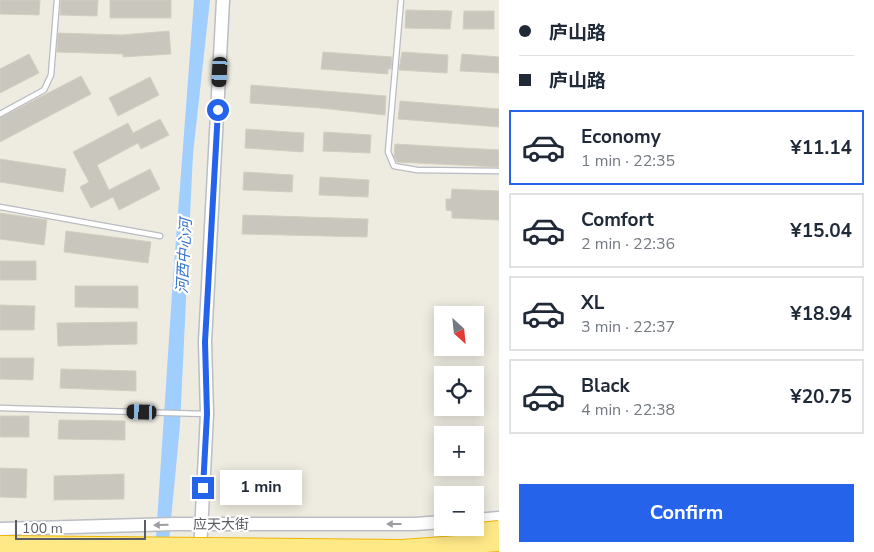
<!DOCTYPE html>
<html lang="en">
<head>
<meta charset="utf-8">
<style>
  body { margin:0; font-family:"Nunito Sans","Noto Sans SC",sans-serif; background:#f6f6f7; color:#1f2937; height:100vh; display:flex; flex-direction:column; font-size:19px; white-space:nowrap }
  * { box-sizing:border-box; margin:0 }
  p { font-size:16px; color:#747a83 }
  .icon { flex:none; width:28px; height:28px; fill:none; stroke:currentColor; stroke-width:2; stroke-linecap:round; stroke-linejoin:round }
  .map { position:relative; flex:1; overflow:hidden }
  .sheet { display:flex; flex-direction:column; background:#fff; width:375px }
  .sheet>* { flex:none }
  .hud { display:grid; align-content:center; height:110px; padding:0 20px; background:#fff }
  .needle { width:32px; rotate:153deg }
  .fabs { position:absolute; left:434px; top:306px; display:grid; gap:10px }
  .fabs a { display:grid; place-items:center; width:50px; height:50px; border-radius:0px; background:#fff; box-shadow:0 2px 12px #0003; font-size:25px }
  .scale { position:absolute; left:15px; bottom:12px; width:131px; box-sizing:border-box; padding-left:5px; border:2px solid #5a5d64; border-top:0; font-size:14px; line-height:18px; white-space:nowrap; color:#5a5d64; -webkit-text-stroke:4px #fff; paint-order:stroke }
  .end { position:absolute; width:22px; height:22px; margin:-11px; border:6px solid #2563eb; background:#fff; box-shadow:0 0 0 2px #fff }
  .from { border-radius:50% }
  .bubble { position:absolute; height:35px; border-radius:0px; background:#fff; box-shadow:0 2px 12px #0003; font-size:16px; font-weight:700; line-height:35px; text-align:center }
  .car { position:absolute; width:15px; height:30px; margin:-15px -8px; border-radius:6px; box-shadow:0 0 4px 1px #0007; background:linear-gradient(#222 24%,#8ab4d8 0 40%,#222 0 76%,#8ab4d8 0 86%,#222 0) }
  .hud b { display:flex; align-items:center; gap:18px; height:48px; font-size:19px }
  .hud b+b { border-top:1px solid #e0e1e3 }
  .hud i { width:12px; height:12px; background:#1f2937 }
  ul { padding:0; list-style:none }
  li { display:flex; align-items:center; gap:15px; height:75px; margin:0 10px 8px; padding:0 10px; border:2px solid #e0e1e3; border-radius:0px }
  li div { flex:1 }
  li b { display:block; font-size:19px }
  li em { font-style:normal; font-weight:700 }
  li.selected { border-color:#2563eb }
  li>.icon { width:45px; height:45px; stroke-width:1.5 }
  .button { display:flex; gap:10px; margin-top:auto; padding:10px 20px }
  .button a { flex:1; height:58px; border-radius:0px; background:#2563eb; color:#fff; font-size:20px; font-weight:700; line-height:58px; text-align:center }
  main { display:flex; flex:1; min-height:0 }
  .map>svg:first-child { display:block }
  .water { fill:#a0cfff }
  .building { fill:#c9c6be; stroke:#d3cebf }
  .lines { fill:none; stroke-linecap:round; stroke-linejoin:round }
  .lane-casing { stroke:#b9bbc2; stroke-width:7 }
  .secondary-casing { stroke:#babdc4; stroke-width:15 }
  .lane { stroke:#fff; stroke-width:4.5 }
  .secondary { stroke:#fff; stroke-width:12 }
  .highway-bridge-casing { stroke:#efb600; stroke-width:20; stroke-linecap:butt }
  .highway-bridge { stroke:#ffe987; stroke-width:18 }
  .oneway { fill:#9c9ea2 }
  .route { stroke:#2563eb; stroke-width:6 }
  .labels { text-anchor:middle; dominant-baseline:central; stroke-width:4.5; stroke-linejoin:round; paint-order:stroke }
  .street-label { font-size:14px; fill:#5a5d64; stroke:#fff }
  .water-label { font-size:15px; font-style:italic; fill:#3876cd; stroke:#fff }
</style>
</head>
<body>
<main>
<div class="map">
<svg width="499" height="552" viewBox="0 0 499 552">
  <rect width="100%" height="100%" fill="#eeece1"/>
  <path class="water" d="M194,0H210L193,154L180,425L168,552H155L172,293Z"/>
  <g class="building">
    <path d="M0,0H40L39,15L0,14Z"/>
    <path d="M61,0H98L97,16L60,15Z"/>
    <rect x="110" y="0" width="61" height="18"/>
    <path d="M406,10L452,11L450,29L405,28Z"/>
    <path d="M464,11H494V29H463Z"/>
    <path d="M169,31L171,54L123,57V54L57,52L58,33L122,35Z"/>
    <path d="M323,52L392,57L391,69H388V74L321,69Z"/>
    <path d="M402,52L448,55L447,73L399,70Z"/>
    <path d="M29,54L39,73L0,93V69Z"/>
    <path d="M462,54L499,57V73L460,71Z"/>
    <path d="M81,76L91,94L0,142V118Z"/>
    <path d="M150,77L159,95L118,116L109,98Z"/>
    <path d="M251,85L386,96L385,115L320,108L250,103Z"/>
    <path d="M400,101L499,109V127L398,119Z"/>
    <path d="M160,119L169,135L141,149L138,143L97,165L109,190L150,169L160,189L119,210L113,197L91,208L80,187L89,182L73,152L128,123L133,133Z"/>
    <path d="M246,129L304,133L303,152L245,148Z"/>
    <path d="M324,132L371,135L370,153L323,151Z"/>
    <path d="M395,144L499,150V167L397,162L394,156Z"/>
    <path d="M0,159L66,169L63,192L0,182Z"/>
    <path d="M244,172L293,175L292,192L243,190Z"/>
    <path d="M320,177L369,180L368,197L319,195Z"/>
    <path d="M452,189L499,191V220L452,218V211L446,210V199H451Z"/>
    <path d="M0,213L47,220L44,245L0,239Z"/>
    <path d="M243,215L368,219L367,237L242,234Z"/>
    <path d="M66,231L151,242L148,263L64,252Z"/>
    <rect x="0" y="261" width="36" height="19"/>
    <path d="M75,286H138V308L75,307Z"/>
    <path d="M0,305L35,306L34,330H0Z"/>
    <path d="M137,322V344L58,346L57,323Z"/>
    <path d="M0,358H34L33,380L0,379Z"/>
    <path d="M61,369L136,371V391L60,388Z"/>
    <rect x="0" y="416" width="29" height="21"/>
    <path d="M59,420L125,421V440L58,439Z"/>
    <path d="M0,468L27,469L26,498L0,497Z"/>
    <path d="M124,474V499L54,500V476Z"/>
  </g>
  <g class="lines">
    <g class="lane-casing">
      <g id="lane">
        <path d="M401,0L388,152L394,166L417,170L499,171"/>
        <path d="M0,114L44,90L51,75L57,0"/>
        <path d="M0,207L160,236"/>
        <path d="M0,408L206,414"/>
      </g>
    </g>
    <g class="secondary-casing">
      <g id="secondary">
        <path d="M475,520L499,518"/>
        <path d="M0,529L175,524H415L442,522"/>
        <path d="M200,552L207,414L205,342L223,0"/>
      </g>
    </g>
    <use href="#lane" class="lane"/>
    <use href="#secondary" class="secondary"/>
    <g class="highway-bridge-casing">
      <g id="highway-bridge">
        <path d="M470,533L499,530"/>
        <path d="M0,545L402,549L499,542"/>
      </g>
    </g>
    <use href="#highway-bridge" class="highway-bridge"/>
  </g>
  <defs><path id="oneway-solid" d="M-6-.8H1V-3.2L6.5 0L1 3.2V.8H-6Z" transform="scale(1.25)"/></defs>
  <g class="oneway">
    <use href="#oneway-solid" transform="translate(394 524) rotate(180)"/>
    <use href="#oneway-solid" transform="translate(161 525) rotate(178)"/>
  </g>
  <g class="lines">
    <path class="route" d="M203,488L207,414L205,342L218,110"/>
  </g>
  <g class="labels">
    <g class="street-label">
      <text x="221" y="524">应天大街</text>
    </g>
    <g class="water-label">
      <text transform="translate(184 256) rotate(-87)">河西中心河</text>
    </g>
  </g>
</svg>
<div class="fabs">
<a><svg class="needle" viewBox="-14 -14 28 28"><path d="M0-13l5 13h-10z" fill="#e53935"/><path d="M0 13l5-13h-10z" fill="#747a83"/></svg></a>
<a><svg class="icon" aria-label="locate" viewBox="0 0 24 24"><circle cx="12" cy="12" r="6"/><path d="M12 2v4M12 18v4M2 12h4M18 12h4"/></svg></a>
<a>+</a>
<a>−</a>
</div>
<div class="scale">100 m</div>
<i class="end from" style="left:218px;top:110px"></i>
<i class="end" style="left:203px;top:488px"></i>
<div class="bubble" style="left:220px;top:470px;width:82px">1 min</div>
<i class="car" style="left:220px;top:72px;rotate:183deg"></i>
<i class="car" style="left:142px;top:412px;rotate:272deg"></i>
</div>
<section class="sheet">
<div class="hud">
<b><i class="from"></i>庐山路</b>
<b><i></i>庐山路</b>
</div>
<ul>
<li class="selected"><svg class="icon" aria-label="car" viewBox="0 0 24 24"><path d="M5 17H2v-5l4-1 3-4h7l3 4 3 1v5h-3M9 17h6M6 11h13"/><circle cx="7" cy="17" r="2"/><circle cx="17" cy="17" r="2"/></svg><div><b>Economy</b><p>1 min · 22:35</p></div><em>¥11.14</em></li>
<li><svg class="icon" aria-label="car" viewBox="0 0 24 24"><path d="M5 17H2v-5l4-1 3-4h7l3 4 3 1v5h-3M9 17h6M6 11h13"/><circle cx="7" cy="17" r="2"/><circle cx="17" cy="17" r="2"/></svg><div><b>Comfort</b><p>2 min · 22:36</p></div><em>¥15.04</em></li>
<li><svg class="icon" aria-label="car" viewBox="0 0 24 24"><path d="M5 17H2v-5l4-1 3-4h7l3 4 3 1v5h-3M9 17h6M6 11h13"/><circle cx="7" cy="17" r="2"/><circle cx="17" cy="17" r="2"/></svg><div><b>XL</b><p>3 min · 22:37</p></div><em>¥18.94</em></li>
<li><svg class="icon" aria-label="car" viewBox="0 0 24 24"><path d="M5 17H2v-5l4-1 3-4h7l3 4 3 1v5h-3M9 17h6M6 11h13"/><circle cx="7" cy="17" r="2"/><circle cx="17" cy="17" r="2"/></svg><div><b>Black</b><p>4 min · 22:38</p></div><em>¥20.75</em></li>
</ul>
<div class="button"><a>Confirm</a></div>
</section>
</main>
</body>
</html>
